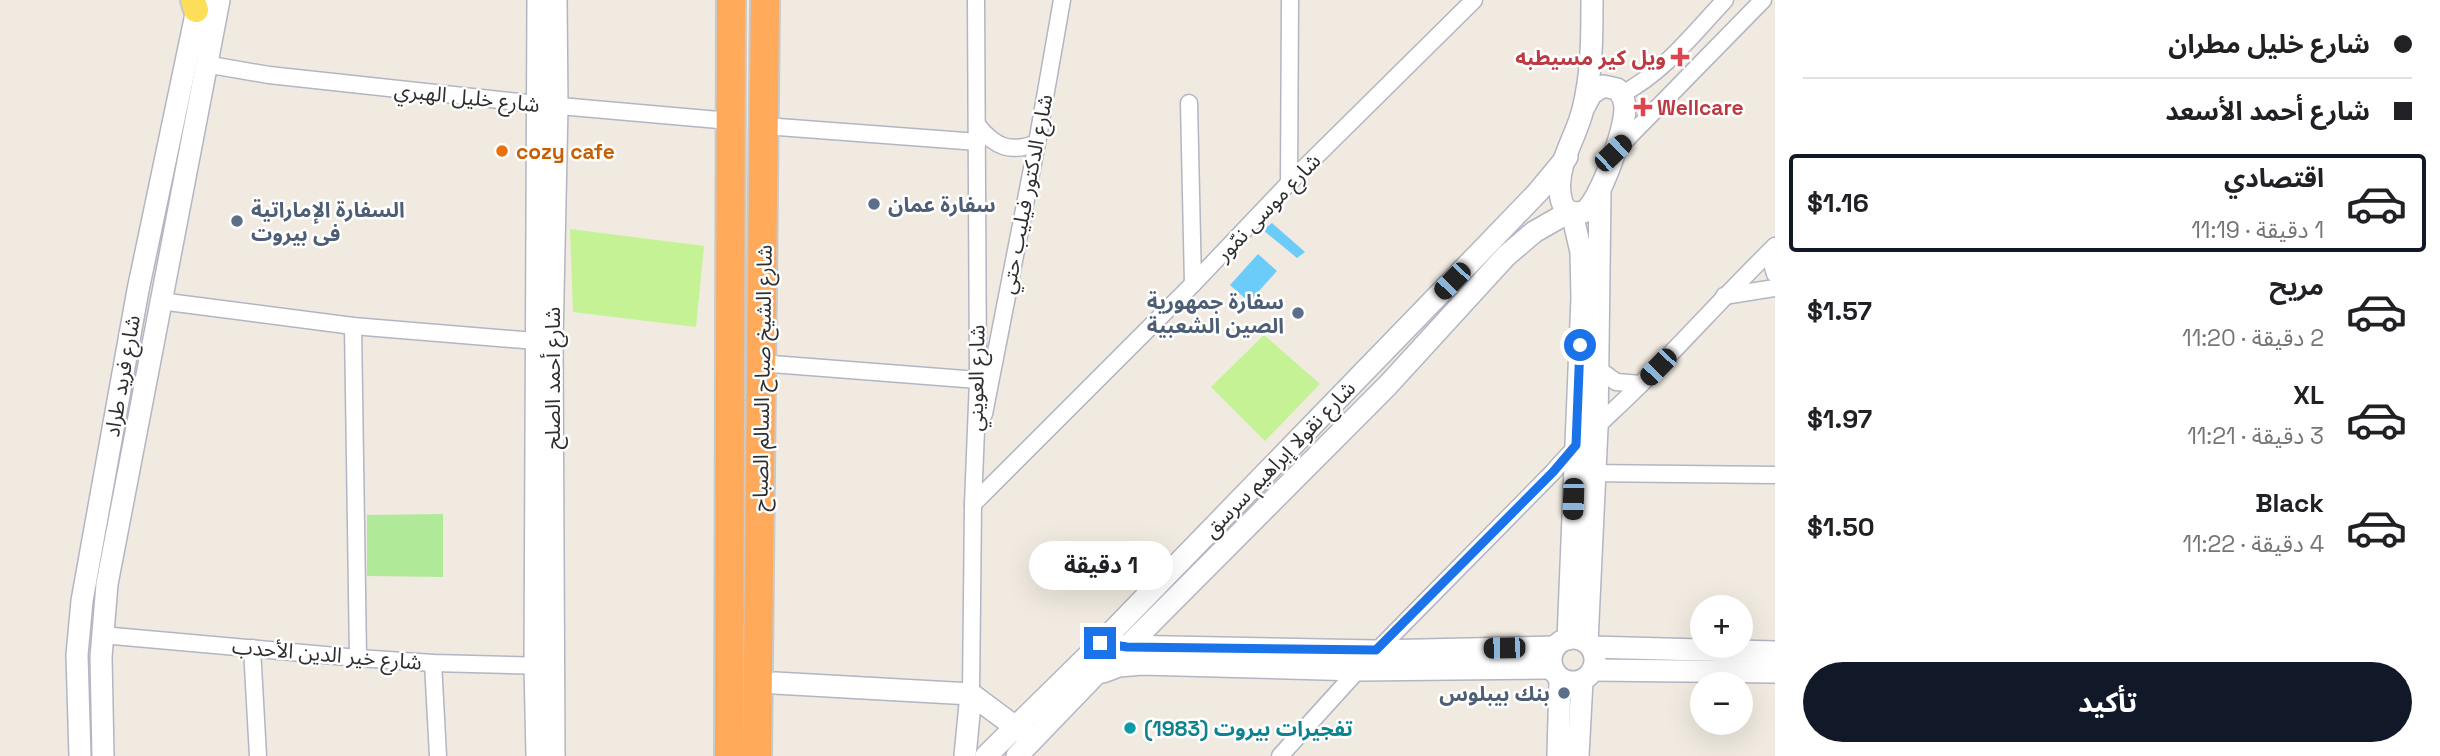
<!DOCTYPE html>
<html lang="ar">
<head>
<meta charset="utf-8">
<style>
  body { margin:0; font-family:"Space Grotesk","Noto Sans Arabic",sans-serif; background:#f6f6f6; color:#202124; direction:rtl; height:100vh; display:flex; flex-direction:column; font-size:26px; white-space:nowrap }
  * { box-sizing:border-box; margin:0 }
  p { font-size:23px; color:#757577 }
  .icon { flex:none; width:38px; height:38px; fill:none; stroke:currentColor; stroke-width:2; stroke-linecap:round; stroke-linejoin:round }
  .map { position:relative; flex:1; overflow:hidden; direction:ltr }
  .sheet { display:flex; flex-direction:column; background:#fff; width:665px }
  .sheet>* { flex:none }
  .banner { display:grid; align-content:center; height:154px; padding:0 28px; background:#fff }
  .controls { position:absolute; left:1690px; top:595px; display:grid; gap:14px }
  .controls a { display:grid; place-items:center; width:63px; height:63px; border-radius:50%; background:#fff; box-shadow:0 7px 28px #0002; font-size:35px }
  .end { position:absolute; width:32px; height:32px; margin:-16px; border:9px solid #1a73e8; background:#fff; box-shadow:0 0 0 4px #fff }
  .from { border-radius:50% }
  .bubble { position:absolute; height:49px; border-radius:24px; background:#fff; box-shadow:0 7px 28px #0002; font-size:23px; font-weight:700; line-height:49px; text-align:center; direction:rtl }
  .car { position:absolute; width:21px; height:42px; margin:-21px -10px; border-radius:9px; box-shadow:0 0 5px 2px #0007; background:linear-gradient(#222 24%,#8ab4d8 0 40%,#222 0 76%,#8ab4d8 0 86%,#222 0) }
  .banner b { display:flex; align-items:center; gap:24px; height:66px; font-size:26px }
  .banner b+b { border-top:2px solid #e0e0e0 }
  .banner i { width:18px; height:18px; background:#202124 }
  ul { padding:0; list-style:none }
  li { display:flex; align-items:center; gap:21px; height:98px; margin:0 14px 10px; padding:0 14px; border:4px solid transparent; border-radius:7px }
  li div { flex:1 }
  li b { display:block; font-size:26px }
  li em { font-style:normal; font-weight:700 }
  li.active { border-color:#111827 }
  li>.icon { width:63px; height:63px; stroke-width:1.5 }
  .primary-button { display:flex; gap:14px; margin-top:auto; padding:14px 28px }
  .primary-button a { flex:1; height:80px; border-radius:42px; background:#111827; color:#fff; font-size:28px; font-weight:700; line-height:80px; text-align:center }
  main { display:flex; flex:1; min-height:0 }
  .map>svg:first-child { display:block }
  .green { fill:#b0ea99 }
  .pitch { fill:#c5f294 }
  .water { fill:#6cccf9 }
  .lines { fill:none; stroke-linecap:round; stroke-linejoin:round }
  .street-casing { stroke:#b3b5c2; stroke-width:19 }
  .secondary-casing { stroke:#b3b5c2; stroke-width:24 }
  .primary-casing { stroke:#c9c9c9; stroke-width:28 }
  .highway-casing { stroke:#c9c9c9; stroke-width:32 }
  .street { stroke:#fff; stroke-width:16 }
  .secondary { stroke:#fff; stroke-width:21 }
  .primary { stroke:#fcde58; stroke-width:24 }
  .highway { stroke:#ffaa5b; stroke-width:28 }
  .route { stroke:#1a73e8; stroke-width:9 }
  .health-dot { fill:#e0444e; stroke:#fff; stroke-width:2.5 }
  .food-dot { fill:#e8710a; stroke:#fff; stroke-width:2.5 }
  .service-dot { fill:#5c6f8a; stroke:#fff; stroke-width:2.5 }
  .culture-dot { fill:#0f9aa8; stroke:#fff; stroke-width:2.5 }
  .labels { text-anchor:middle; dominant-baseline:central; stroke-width:5; stroke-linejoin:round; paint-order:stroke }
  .health-label { font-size:21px; font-weight:bold; fill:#be3a42; stroke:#fff; text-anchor:end }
  .street-label { font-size:21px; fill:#2e2e2e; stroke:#fff }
  .food-label { font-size:21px; font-weight:bold; fill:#c56008; stroke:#fff; text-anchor:start }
  .service-label { font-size:21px; font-weight:bold; fill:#4e5e75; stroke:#fff; text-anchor:start }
  .culture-label { font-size:21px; font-weight:bold; fill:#0d838f; stroke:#fff; text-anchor:start }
</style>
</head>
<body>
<main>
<section class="sheet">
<div class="banner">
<b><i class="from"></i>شارع خليل مطران</b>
<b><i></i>شارع أحمد الأسعد</b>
</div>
<ul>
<li class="active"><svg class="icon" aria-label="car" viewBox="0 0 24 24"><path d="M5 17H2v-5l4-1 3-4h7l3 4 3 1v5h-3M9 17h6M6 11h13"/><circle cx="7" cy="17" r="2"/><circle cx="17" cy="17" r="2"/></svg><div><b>اقتصادي</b><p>1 دقيقة · 11:19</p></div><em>$1.16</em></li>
<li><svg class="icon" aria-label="car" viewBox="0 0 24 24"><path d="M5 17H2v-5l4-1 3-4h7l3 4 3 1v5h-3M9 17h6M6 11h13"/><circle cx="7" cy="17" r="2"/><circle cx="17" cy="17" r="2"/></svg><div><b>مريح</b><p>2 دقيقة · 11:20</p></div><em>$1.57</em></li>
<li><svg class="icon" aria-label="car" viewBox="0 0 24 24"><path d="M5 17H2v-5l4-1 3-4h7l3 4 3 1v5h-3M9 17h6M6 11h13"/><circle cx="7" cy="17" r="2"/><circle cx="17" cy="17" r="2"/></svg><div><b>XL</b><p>3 دقيقة · 11:21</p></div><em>$1.97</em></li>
<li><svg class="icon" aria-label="car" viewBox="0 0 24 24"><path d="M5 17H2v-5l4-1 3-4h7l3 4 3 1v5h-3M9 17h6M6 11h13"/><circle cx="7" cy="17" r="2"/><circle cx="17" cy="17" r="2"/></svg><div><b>Black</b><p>4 دقيقة · 11:22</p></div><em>$1.50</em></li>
</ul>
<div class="primary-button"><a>تأكيد</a></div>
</section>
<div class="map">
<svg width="1775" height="756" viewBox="0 0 1775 756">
  <rect width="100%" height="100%" fill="#f0eae0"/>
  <path class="green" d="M443,514V577L367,576V515Z"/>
  <g class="pitch">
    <path d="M570,229L704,246L696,327L573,312Z"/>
    <path d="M1264,335L1320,384L1265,441L1211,387Z"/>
  </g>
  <g class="water">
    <path d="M1272,223L1305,252L1297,258L1263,230Z"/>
    <path d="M1258,254L1277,271L1249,302L1230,285Z"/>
  </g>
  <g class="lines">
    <g class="street-casing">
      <g id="street">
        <path d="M205,64L269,75L537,104L730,121"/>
        <path d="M1622,94C1664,72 1693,34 1725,0"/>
        <path d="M1189,103L1193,284"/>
        <path d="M765,126L978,142"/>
        <path d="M978,126C996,148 1011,153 1037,143"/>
        <path d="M1617,149L1763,0"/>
        <path d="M1289,183L1290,0"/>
        <path d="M1775,246L1771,260L1775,274"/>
        <path d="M1724,296L1775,288"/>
        <path d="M160,301L353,326L547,342"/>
        <path d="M353,326L358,658"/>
        <path d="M772,364L978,380"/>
        <path d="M1597,368L1616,382L1641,384"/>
        <path d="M984,414L1037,143L1062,0"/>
        <path d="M1586,473L1775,475"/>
        <path d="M973,504L1193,284L1289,183L1474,0"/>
        <path d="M102,635L358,658L433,663L546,666"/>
        <path d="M252,648L258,756"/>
        <path d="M433,663L438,756"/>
        <path d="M971,694L973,504L978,380L976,0"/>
        <path d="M1280,756L1358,670L1553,472C1579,441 1611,414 1640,385C1686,339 1729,291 1775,246"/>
      </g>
    </g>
    <g class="secondary-casing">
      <g id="secondary">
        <path d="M1583,109L1591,94L1603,86L1617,89C1623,95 1625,101 1625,109C1624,131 1601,200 1584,212C1568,215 1562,209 1560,193C1556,164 1577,136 1583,109C1592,74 1592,36 1592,0"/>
        <circle cx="1573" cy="660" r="22"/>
        <path d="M1568,639L1582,298L1581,252L1572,213"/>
        <path d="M1587,643L1597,428L1600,192"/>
        <path d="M1119,646L1376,651L1555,647"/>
        <path d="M1591,647L1775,652"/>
        <path d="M1593,670L1775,672"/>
        <path d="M1103,672L1119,666L1142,664L1358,670L1552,668"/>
        <path d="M775,683L971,694L1025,734"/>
        <path d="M80,756L77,655L82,601L138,290L199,0"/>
        <path d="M103,756L101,657L107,584L219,0"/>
        <path d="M537,756L535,665L538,0"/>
        <path d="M554,756L552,342L557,106L556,0"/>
        <path d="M965,756L971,694"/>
        <path d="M986,756L1100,644L1487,245L1538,192L1567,157"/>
        <path d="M1017,756L1095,675L1127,647L1388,385L1506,256L1534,232L1569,212"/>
        <path d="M1558,756L1560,679"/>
        <path d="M1578,756L1582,681"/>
      </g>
    </g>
    <g class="primary-casing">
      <path id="primary" d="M193,0L196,10"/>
    </g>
    <g class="highway-casing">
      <g id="highway">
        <path d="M729,756L731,0"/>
        <path d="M757,756L765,0"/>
      </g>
    </g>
    <use href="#street" class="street"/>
    <use href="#secondary" class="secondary"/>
    <use href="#primary" class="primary"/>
    <use href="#highway" class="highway"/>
  </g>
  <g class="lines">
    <path class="route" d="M1100,643L1127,647L1376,650L1553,472L1576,445L1580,345"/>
  </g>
  <g class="health-dot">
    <path d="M1676.5 46.5h7v7h7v7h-7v7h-7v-7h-7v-7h7z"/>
    <path d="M1639.5 96.5h7v7h7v7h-7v7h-7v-7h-7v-7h7z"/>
  </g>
  <circle class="food-dot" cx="502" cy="151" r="7"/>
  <g class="service-dot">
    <circle cx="874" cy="204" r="7"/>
    <circle cx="237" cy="221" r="7"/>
    <circle cx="1298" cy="313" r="7"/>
    <circle cx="1564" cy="693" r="7"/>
  </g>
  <circle class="culture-dot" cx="1130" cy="728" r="7"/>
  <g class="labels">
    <g class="health-label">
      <text x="1666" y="57">ويل كير مسيطبه</text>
      <text x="1657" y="107" text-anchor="start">Wellcare</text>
    </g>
    <g class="street-label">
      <text transform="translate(467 97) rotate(6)">شارع خليل الهبري</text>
      <text transform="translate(1026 194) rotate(-79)">شارع الدكتور فيليب حتي</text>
      <text transform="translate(1268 207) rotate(-46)">شارع موسى نمّور</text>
      <text transform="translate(122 376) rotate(-80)">شارع فريد طراد</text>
      <text transform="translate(552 378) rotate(-90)">شارع أحمد الصلح</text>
      <text transform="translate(762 378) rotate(-89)">شارع الشيخ صباح السالم الصباح</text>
      <text transform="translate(976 378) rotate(-89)">شارع العويني</text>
      <text transform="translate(1279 459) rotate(-46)">شارع نقولا إبراهيم سرسق</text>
      <text transform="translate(327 654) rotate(5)">شارع خير الدين الأحدب</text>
    </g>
    <g class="food-label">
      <text x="516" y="151">cozy cafe</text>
    </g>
    <g class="service-label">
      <text x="888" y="204">سفارة عمان</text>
      <text x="251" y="209">السفارة الإماراتية<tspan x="251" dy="24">فى بيروت</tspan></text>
      <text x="1284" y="301" text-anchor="end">سفارة جمهورية<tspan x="1284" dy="24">الصين الشعبية</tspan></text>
      <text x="1550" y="693" text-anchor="end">بنك بيبلوس</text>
    </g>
    <g class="culture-label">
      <text x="1144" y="728">تفجيرات بيروت (1983)</text>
    </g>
  </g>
</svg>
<div class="controls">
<a>+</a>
<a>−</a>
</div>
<i class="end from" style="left:1580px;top:345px"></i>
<i class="end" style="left:1100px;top:643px"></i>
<div class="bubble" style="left:1029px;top:541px;width:144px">1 دقيقة</div>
<i class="car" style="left:1613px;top:153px;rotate:46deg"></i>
<i class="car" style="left:1452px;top:281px;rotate:224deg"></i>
<i class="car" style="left:1658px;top:367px;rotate:224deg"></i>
<i class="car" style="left:1573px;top:499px;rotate:182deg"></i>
<i class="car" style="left:1504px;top:648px;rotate:269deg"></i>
</div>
</main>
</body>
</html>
